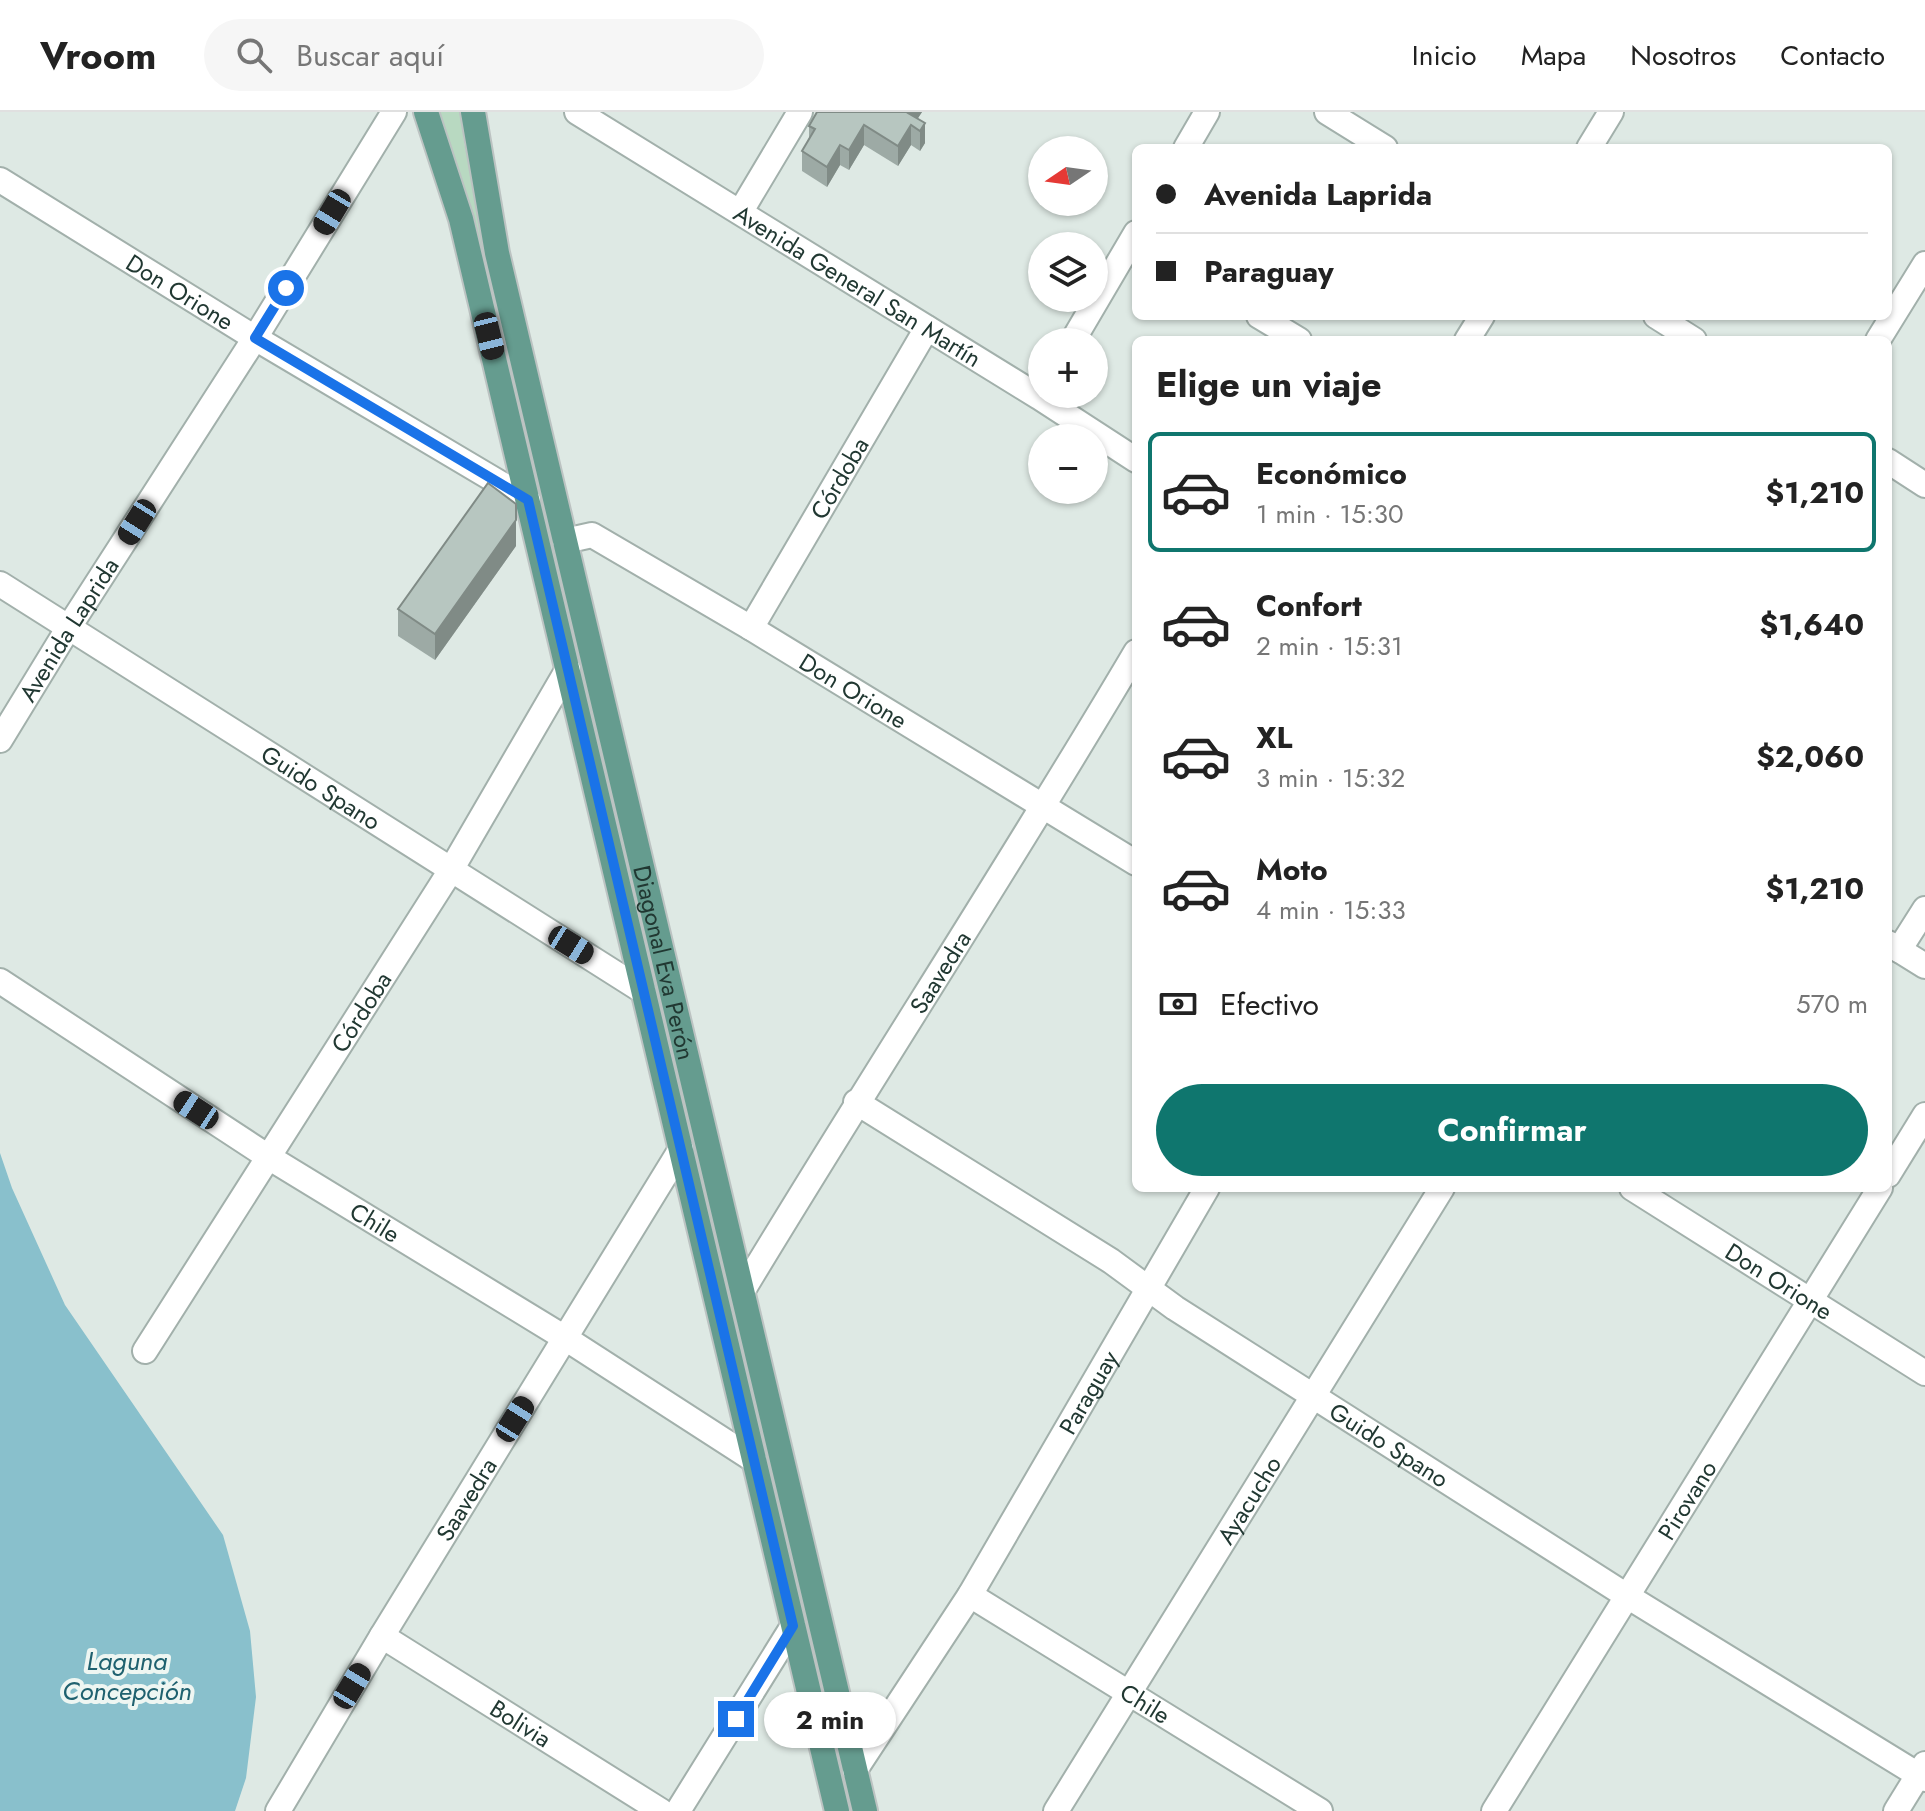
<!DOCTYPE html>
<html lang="es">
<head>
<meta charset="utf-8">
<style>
  body { margin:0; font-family:Jost,sans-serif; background:#f6f6f6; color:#222; height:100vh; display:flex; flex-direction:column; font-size:30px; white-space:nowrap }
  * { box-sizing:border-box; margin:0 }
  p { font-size:26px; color:#767676 }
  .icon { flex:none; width:44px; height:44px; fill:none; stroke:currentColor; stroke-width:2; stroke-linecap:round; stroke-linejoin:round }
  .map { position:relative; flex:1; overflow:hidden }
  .drawer { position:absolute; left:1132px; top:224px; width:760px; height:856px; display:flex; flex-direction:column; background:#fff; border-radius:12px; box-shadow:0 2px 6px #0004 }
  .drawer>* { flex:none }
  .top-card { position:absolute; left:1132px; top:32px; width:760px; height:176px; border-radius:12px; box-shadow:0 2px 6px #0004; display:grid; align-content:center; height:176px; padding:0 24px; background:#fff }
  .needle { width:52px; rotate:257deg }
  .tools { position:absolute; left:1028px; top:24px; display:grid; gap:16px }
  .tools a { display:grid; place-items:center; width:80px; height:80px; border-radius:50%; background:#fff; box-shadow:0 2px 6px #0004; font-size:40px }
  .end { position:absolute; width:36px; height:36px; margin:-18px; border:10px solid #1a73e8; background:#fff; box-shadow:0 0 0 4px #fff }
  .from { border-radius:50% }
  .bubble { position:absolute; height:56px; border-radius:28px; background:#fff; box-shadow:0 2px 6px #0004; font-size:26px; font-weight:700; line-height:56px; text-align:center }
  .car { position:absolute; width:24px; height:48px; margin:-24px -12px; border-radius:10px; box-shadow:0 0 6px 2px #0007; background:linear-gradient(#222 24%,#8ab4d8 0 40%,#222 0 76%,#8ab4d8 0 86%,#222 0) }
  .top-card b { display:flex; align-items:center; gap:28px; height:76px; font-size:30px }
  .top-card b+b { border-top:2px solid #e0e0e0 }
  .top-card i { width:20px; height:20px; background:#222 }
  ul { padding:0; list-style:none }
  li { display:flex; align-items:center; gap:24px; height:120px; margin:0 16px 12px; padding:0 8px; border:4px solid transparent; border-radius:12px }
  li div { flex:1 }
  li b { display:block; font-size:30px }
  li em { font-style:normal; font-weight:700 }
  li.active { border-color:#0f766e }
  li>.icon { width:72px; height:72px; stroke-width:1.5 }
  h2 { padding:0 24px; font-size:36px; line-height:96px }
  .pay { display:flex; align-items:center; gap:20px; height:88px; padding:0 24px; font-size:30px }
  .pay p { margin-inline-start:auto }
  .button { display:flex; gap:16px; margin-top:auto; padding:16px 24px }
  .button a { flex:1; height:92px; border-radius:48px; background:#0f766e; color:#fff; font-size:32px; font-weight:700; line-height:92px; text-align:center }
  header { display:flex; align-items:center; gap:48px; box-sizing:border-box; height:112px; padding:0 40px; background:#fff; border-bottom:2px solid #e0e0e0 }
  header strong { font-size:38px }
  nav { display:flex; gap:44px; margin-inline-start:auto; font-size:28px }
  .search { width:560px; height:72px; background:#f6f6f6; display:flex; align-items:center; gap:20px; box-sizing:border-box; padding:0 28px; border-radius:44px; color:#767676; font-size:30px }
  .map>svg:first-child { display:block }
  .green { fill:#b8d9c1 }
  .water { fill:#89c0cc }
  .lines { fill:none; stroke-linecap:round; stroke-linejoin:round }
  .minor-casing { stroke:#a2b0ab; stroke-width:28 }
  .tertiary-casing { stroke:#a2b0ab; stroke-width:28 }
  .primary-casing { stroke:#bcc3c2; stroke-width:28 }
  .minor { stroke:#fff; stroke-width:24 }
  .tertiary { stroke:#fff; stroke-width:24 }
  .primary { stroke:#659c8f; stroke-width:24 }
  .wall { fill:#9daaa5 }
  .shaded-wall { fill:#808b86 }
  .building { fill:#b7c6c0; stroke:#808b86; stroke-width:2 }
  .route { stroke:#1a73e8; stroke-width:10 }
  .labels { text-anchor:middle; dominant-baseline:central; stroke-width:8; stroke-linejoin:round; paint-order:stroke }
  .street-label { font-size:24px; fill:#213832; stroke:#eef6f2 }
  .water-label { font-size:26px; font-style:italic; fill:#1f616f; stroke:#eef6f2 }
</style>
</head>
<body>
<header>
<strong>Vroom</strong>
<div class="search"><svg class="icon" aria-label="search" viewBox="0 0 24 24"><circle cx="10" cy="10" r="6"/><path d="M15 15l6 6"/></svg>Buscar aquí</div>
<nav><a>Inicio</a><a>Mapa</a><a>Nosotros</a><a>Contacto</a></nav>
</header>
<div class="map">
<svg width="1925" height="1699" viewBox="0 0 1925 1699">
  <rect width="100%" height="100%" fill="#dee9e4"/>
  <path class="green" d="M438,0H461L464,30L487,137L482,139Z"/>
  <path class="water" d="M0,1041L12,1076L65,1193L223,1423L250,1519L256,1585L246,1666L235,1699H0Z"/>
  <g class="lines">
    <g class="minor-casing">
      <g id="minor">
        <path d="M1327,0L1385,36"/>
        <path d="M1186,36L1207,0"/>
        <path d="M1589,36L1611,0"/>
        <path id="s1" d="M0,68L255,226L528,388"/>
        <path d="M741,99L800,0"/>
        <path d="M1259,204L1299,228"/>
        <path d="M1656,204L1694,228"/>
        <path d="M1467,228L1482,204"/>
        <path d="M1878,228L1925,152"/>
        <path d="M1072,230L1136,121"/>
        <path d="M1888,349L1925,373"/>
        <path id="s2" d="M565,429L592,423L751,516L1136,751"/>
        <path id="s3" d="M0,472L643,879"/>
        <path id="s4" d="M751,516L927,216"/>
        <path id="s5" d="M0,628L69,515L255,226L394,0"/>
        <path d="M1899,838L1925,797"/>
        <path id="s6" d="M0,869L270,1046L565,1226L754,1348"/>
        <path id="s7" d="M856,990L1111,1149L1175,1196L1627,1484L1925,1667"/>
        <path d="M1888,1063L1925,1003"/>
        <path id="s8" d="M1632,1076L1925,1261"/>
        <path id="s9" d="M743,1178C872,964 1009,755 1136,540"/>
        <path id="s10" d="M145,1239L451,758L568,557"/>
        <path id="s11" d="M970,1483L1320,1699"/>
        <path id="s12" d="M382,1524L661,1699"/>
        <path id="s13" d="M855,1658L970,1483L1207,1076"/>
        <path id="s14" d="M278,1699L382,1524L681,1037"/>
        <path d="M678,1699L793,1514"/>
        <path id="s15" d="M1056,1699L1442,1076"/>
        <path id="s16" d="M1494,1699L1880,1076"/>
        <path d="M1896,1699L1925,1652"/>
      </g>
    </g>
    <g class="tertiary-casing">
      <g id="tertiary">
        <path id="s17" d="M577,0L1039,285L1136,348"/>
        <path d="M1888,831L1925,854"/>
      </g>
    </g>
    <g class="primary-casing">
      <g id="primary">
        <path d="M426,0L461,107L837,1699"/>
        <path id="s18" d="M473,0L497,141L865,1699"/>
      </g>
    </g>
    <use href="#minor" class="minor"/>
    <use href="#tertiary" class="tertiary"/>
    <use href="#primary" class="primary"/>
  </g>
  <g class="wall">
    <path d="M817,0H922L917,7L925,31L920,39L911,33L898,54L864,33L849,58L840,53L827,75L802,59V39L809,27V14Z"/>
    <path d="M516,434L435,548L398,524V497Z"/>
  </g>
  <g class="shaded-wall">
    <path d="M909,0H922L913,14L911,13V33L898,54V34Z"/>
    <path d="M925,11V31L920,39V19Z"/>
    <path d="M864,13V33L849,58V38Z"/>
    <path d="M840,33V53L827,75V55Z"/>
    <path d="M516,392V434L435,548V522Z"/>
  </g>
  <g class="building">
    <path d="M817,0H909L908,1L925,11L920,19L911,13L898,34L864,13L849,38L840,33L827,55L802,39L815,17L809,14Z"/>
    <path d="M488,371L516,392V408L435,522L398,497Z"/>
  </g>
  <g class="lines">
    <path class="route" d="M286,176L255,226L528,388L793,1514L736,1607"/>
  </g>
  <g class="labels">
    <g class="street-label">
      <text stroke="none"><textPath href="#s17" startOffset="330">Avenida General San Martín</textPath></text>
      <text stroke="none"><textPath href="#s1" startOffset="212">Don Orione</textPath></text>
      <text stroke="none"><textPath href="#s4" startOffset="174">Córdoba</textPath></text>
      <text stroke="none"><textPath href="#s5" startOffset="130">Avenida Laprida</textPath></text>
      <text stroke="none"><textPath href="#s2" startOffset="332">Don Orione</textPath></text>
      <text stroke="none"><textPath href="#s3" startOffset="380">Guido Spano</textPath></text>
      <text stroke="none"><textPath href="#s18" startOffset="872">Diagonal Eva Perón</textPath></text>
      <text stroke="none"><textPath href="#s9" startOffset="374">Saavedra</textPath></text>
      <text stroke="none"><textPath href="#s10" startOffset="402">Córdoba</textPath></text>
      <text stroke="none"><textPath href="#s6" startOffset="446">Chile</textPath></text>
      <text stroke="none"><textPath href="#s8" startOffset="174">Don Orione</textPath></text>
      <text stroke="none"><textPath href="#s13" startOffset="444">Paraguay</textPath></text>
      <text stroke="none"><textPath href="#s7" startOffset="634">Guido Spano</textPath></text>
      <text stroke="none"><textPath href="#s16" startOffset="366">Pirovano</textPath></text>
      <text stroke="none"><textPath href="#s14" startOffset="364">Saavedra</textPath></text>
      <text stroke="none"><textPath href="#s15" startOffset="366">Ayacucho</textPath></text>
      <text stroke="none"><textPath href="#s11" startOffset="206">Chile</textPath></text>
      <text stroke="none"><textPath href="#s12" startOffset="164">Bolivia</textPath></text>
    </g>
    <g class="water-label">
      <text x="127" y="1549">Laguna<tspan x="127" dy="30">Concepción</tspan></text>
    </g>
  </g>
</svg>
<div class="tools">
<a><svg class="needle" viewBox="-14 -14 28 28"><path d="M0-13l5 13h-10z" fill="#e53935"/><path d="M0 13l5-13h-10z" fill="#767676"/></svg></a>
<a><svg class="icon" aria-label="layers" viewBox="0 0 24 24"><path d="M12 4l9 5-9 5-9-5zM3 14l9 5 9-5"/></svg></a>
<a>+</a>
<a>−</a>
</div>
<i class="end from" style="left:286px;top:176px"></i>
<i class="end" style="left:736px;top:1607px"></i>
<div class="bubble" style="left:764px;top:1580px;width:132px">2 min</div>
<i class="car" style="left:332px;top:100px;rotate:211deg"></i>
<i class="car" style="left:489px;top:224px;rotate:166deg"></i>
<i class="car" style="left:137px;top:410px;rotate:212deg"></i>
<i class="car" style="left:571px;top:833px;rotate:122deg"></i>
<i class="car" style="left:196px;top:998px;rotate:303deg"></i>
<i class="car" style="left:515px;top:1307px;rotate:32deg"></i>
<i class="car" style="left:352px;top:1574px;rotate:31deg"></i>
<div class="top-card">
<b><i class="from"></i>Avenida Laprida</b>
<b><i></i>Paraguay</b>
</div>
<section class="drawer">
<h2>Elige un viaje</h2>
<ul>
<li class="active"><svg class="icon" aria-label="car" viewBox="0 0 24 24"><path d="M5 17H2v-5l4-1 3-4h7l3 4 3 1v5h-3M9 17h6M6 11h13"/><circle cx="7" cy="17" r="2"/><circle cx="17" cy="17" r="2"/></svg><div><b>Económico</b><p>1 min · 15:30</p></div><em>$1,210</em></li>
<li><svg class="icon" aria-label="car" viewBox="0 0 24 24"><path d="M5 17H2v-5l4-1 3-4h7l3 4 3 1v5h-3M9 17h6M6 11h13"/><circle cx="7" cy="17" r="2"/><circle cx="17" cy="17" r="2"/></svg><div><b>Confort</b><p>2 min · 15:31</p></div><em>$1,640</em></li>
<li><svg class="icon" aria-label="car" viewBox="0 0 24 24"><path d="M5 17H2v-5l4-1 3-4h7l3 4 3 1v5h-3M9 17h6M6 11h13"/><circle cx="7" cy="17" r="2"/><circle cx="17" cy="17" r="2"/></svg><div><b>XL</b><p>3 min · 15:32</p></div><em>$2,060</em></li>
<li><svg class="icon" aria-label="car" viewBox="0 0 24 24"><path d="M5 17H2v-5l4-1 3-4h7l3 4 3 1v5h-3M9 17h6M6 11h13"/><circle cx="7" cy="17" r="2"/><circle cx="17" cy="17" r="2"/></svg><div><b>Moto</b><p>4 min · 15:33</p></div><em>$1,210</em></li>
</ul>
<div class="pay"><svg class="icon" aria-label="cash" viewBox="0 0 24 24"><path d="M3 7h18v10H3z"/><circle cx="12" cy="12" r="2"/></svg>Efectivo<p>570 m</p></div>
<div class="button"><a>Confirmar</a></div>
</section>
</div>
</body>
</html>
